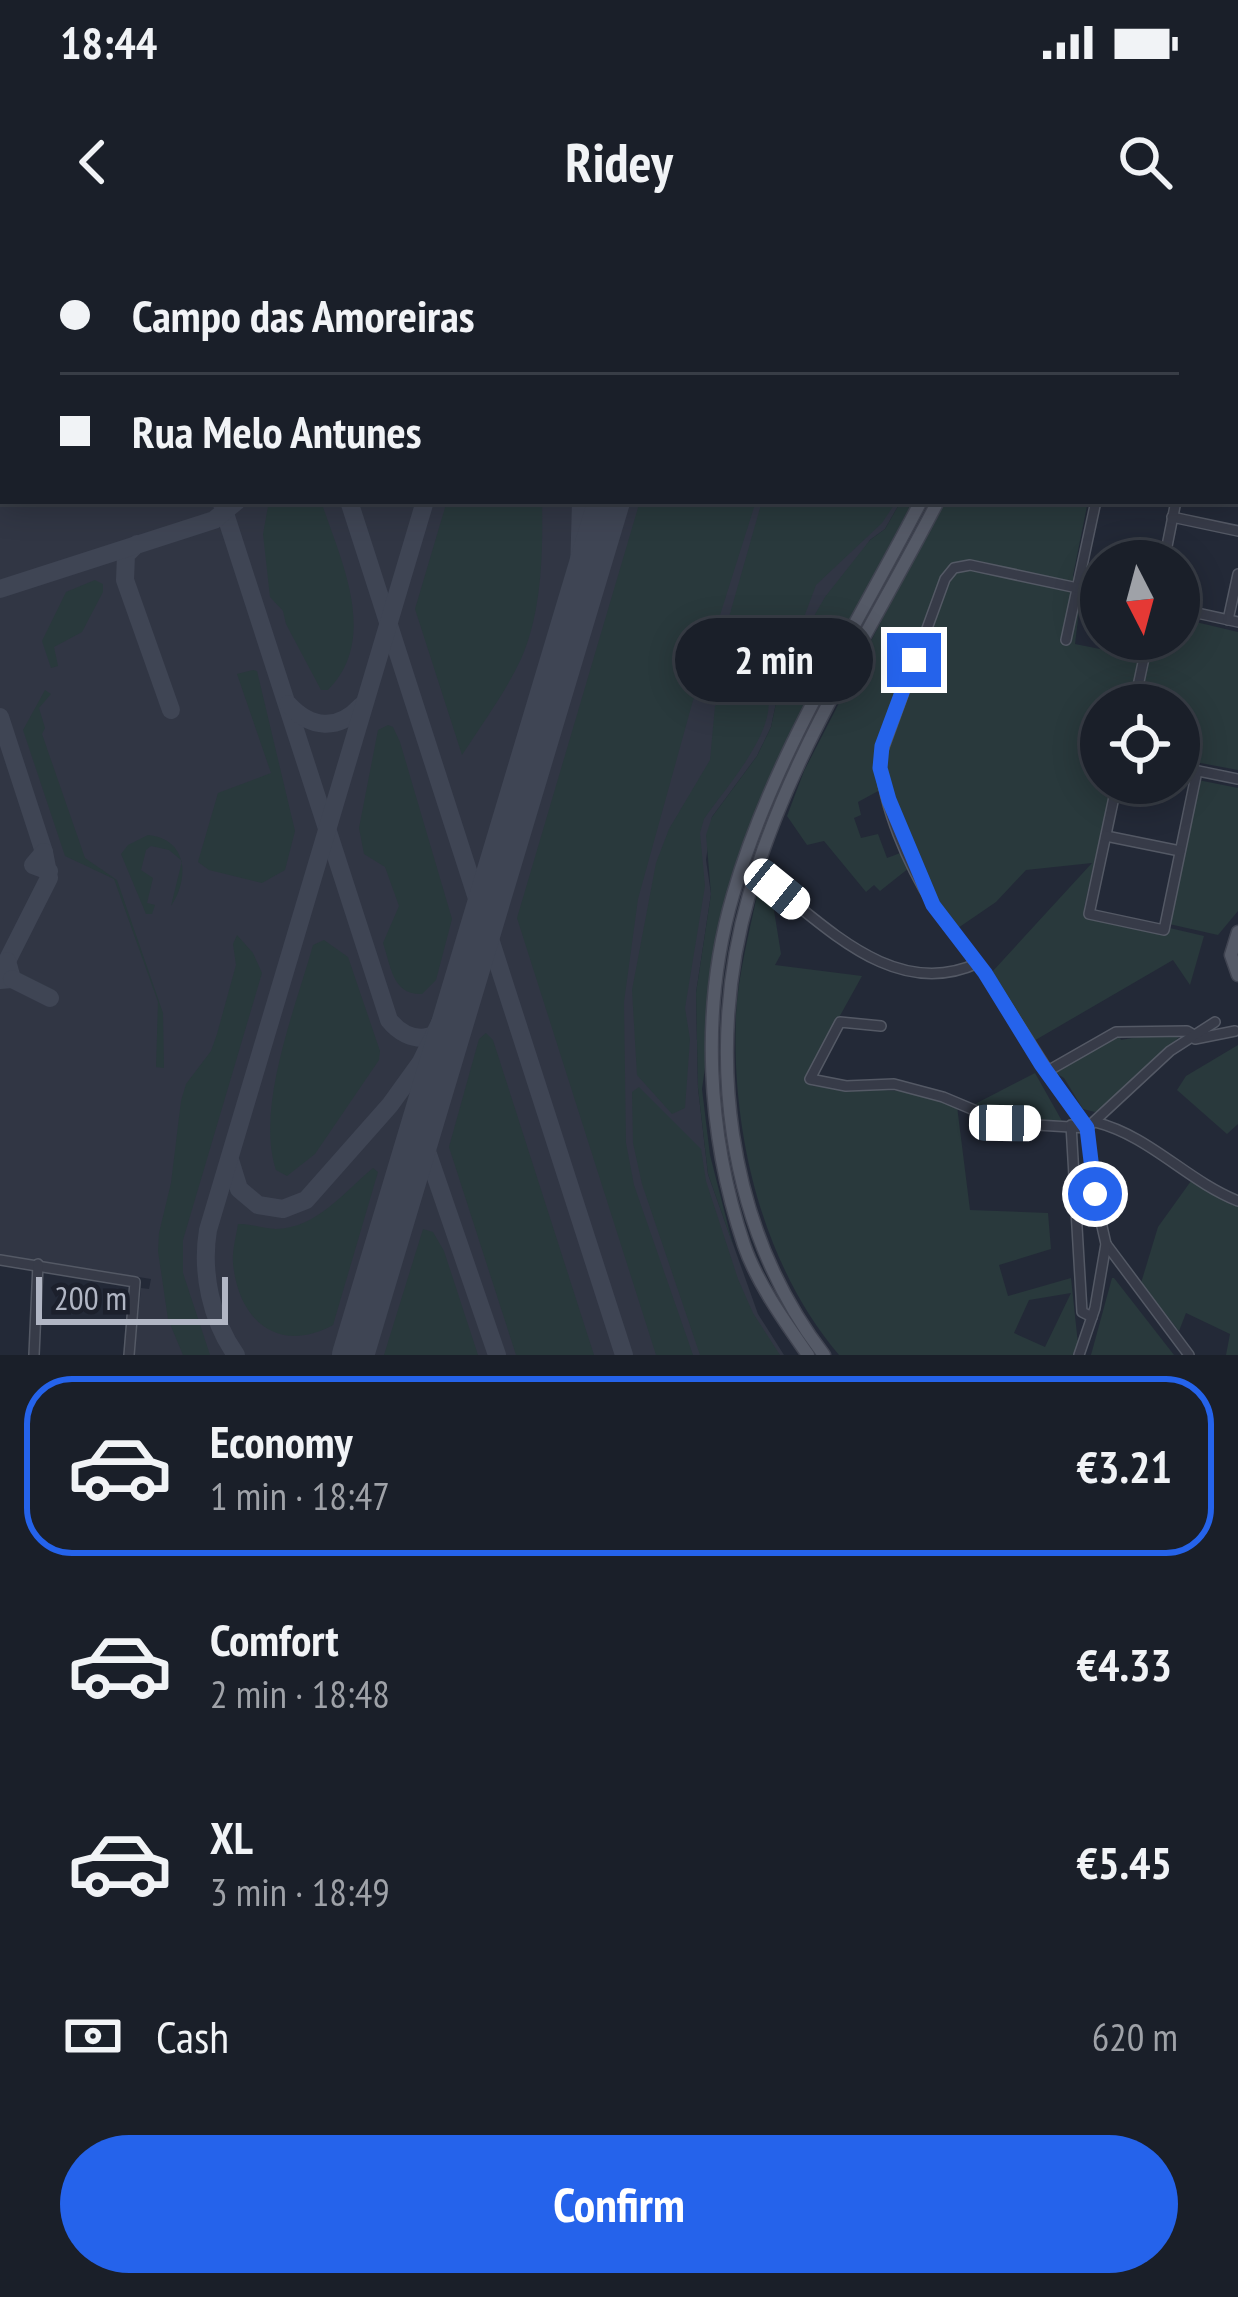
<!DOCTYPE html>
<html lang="en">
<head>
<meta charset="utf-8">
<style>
  body { margin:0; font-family:"PT Sans Narrow",sans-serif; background:#232731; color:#f1f3f6; height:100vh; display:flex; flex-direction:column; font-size:45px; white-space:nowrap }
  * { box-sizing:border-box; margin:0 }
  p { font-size:39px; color:#9fa2a8 }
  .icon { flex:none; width:66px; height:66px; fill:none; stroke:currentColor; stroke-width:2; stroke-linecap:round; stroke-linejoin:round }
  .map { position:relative; height:1115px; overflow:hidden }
  .sheet { display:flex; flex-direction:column; background:#1a1f29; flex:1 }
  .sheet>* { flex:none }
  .guide { position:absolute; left:0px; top:0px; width:1239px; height:264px; box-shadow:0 6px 30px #0003,0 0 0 3px #383d46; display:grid; align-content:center; height:264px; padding:0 60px; background:#1a1f29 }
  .needle { width:78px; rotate:174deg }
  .tools { position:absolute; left:1080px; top:300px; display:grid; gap:24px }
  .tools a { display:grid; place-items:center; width:120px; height:120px; border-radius:50%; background:#1a1f29; box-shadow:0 6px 30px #0003,0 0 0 3px #383d46; font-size:60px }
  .scale { position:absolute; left:36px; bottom:30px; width:192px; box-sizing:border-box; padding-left:12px; border:6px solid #b1b6c4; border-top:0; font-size:33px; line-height:42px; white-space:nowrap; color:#b1b6c4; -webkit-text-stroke:9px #1c202c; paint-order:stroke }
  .end { position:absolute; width:54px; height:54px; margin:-27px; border:15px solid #2563eb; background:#fff; box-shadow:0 0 0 6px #fff }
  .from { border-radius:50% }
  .bubble { position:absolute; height:84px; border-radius:42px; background:#1a1f29; box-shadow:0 6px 30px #0003,0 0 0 3px #383d46; font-size:39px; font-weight:600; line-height:84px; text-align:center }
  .car { position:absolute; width:36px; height:72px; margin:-36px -18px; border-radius:15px; box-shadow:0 0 9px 3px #0007; background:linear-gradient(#fff 24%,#345 0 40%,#fff 0 76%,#345 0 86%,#fff 0) }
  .guide b { display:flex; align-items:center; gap:42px; height:114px; font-size:45px }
  .guide b+b { border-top:3px solid #383d46 }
  .guide i { width:30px; height:30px; background:#f1f3f6 }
  ul { padding:21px 0 0; list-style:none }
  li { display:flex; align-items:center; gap:36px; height:180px; margin:0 24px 18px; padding:0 36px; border:6px solid transparent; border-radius:48px }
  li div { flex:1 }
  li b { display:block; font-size:45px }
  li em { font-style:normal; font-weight:600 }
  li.on { border-color:#2563eb }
  li>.icon { width:108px; height:108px; stroke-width:1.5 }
  .pay { display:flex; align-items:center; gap:30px; height:132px; padding:0 60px; font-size:45px }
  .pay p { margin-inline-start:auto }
  .cta { display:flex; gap:24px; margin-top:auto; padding:24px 60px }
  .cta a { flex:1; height:138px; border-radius:72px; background:#2563eb; color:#fff; font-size:48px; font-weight:600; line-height:138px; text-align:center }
  .status { display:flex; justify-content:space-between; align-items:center; height:84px; padding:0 60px; background:#1a1f29; direction:ltr }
  .status svg { height:33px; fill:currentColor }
  header { display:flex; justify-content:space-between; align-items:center; height:156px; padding:0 60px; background:#1a1f29; font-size:54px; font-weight:600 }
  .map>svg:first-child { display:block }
  .airport { fill:#313644 }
  .green { fill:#29393c; fill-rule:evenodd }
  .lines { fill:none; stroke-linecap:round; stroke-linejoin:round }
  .taxiway { stroke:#3f4554; stroke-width:18 }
  .runway { stroke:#3f4554; stroke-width:42 }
  .minor-casing { stroke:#545965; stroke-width:12 }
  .major-casing { stroke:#404451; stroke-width:15 }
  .minor { stroke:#373b48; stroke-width:9 }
  .major { stroke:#555a67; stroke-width:12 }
  .route { stroke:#2563eb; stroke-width:15 }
</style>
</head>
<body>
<div class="status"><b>18:44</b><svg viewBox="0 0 49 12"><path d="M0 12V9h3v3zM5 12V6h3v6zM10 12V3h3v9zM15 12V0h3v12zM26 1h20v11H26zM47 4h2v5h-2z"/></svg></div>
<header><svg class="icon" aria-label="back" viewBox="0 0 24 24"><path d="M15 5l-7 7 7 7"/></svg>Ridey<svg class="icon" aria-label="search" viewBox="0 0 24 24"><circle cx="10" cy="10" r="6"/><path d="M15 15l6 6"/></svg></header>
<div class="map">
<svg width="1238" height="1115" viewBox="0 0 1238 1115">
  <rect width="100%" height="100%" fill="#232937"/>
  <path class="airport" d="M0,0H1045L3,3V261H901L885,289L870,300L783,430L771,487L757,516L712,577L706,620L711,654L696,753L698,848L708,934L758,1074L784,1115H134L141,1048L149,1049L151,1039L0,1015Z"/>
  <g class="green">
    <path d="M269,261H321C340,319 380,398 328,450H321L286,384L283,371L270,357L263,294Z"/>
    <path d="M447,261H542C543,312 542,372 521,419C505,453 482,484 462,515L415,369Z"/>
    <path d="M640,261H756L692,464L638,659L624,762L626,903L634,945L693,1115H656L517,678Z"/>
    <path d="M762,261L896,262L882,283L816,345L798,393L779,424L734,444L715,458L718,416Z"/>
    <path d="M901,261H913L798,479L727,673L702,849L710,915L733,1005L708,934L698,848L696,753L711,654L706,595L712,577L757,516L771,487L783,430L825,357L870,300L885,289Z"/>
    <path d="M943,261H1088L1073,336L1081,354L1075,404L1140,417L1129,465H1101V543H1112L1084,668L1204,696L1190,745L1173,720L1032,802L992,732L1092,623L1026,630L996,662L958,688L930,652L888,537L876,538L880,550L858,562L861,575L854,578L861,598L878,594L887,618L903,612L909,628L880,651L874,645L866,652L824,601L807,605L787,576L804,531Z"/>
    <path d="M95,340L103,344V352L82,392L54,407L58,426L51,428L42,401L66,352Z"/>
    <path d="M1179,378L1238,392V530L1179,519V465H1140L1153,399H1179Z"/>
    <path d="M253,430L257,431L295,591L285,630L262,643L209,630L198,622L218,553L271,533L237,434Z"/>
    <path d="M741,447L767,452C779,490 725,548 704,579L700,593L705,646L685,768L690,799L685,868L672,874L637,835L632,750L656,623L669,589L710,520L715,466Z"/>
    <path d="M45,450L51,454L39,468L45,488L42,494L85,618L117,640L163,773L164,828L156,827L158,762L114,639L65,616L23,490Z"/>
    <path d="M388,485L393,487L400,502L452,679L436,740L422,754C392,755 391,726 383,703L399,666L385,627L364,614L359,588L378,490Z"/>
    <path d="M1198,540L1238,548V671L1218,695L1169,684Z"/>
    <path d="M148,595C189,599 189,640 171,666L182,621L169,610L151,606L146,610L141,630L153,638L147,663L155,665L152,674H146L121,614L128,605Z"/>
    <path d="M757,655L772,658L781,714L775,725L862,736L806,837L812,846L918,852L957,866L970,970L1048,973L1051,1009L999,1025L1008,1056L1071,1038L1078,1104L1074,1115H839C762,1024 731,893 736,775C738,735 749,694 757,655ZM1071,1053L1045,1107L1014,1093L1029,1060Z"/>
    <path d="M237,695L253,713L262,733L183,1000V1033L210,1115H183L168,1079L158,1011L159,993L171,943L181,861L186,844L211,811L217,794L236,725L233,704Z"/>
    <path d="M324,700L348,717L380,811L379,820L315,914L287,936L276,930C255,867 296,767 313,705Z"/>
    <path d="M486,793L493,800L594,1115H516L449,907L479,799Z"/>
    <path d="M1137,794L1181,795L1104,868L1095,872L1083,869L1064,838L1056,833L1076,821V816L1119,795L1121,800L1138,797Z"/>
    <path d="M1238,805V884L1227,894L1177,850L1186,836Z"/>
    <path d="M1035,833L1062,881L1009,880L973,865Z"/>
    <path d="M639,847L701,909L706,941L738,1039L753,1073L780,1115H700L642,944L633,903L632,852Z"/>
    <path d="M373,928L378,932L333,1085C278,1115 238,1080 233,1023C232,1010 236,997 238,984C250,983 263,989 276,989C317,988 343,953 373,928Z"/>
    <path d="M1191,941L1238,965V1115H1226L1230,1094L1186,1073L1179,1091L1141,1043L1158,987Z"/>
    <path d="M423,989L433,992L444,1011L478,1115H384Z"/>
    <path d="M1112,1038H1114L1174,1115H1091Z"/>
  </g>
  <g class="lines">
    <g class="taxiway">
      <path d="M156,0L157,3"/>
      <path d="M271,0L275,3"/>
      <path d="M379,0L380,3"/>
      <path d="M547,0V3"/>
      <path d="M328,3L332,0"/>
      <path d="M502,3L503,0"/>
      <path d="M666,3L667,0"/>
      <path d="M221,261L389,780C410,806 441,803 455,773"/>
      <path d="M349,261L624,1115"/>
      <path d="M137,304L126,315L125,340L171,470"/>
      <path d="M0,349L214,280L237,261"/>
      <path d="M570,393L579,333L581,261"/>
      <path d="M288,464C311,489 338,491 361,466"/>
      <path d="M0,477L44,612"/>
      <path d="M7,721L49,638L44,612L33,625L49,631"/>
      <path d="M0,734L7,721L12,739L0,740"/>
      <path d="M12,739L50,758"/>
      <path d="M420,891L497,1115"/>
      <path d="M230,920L239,949L258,965L283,969L306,960L390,865L421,822L472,717"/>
      <path d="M236,1115C211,1080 201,1032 208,990L425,261"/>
      <path d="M348,1115L357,1099"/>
    </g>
    <g class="runway">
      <path d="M687,3V0"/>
      <path d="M353,1115L609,261"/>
    </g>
    <g class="minor-casing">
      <g id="minor">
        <path d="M1228,3L1229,0"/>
        <path d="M1236,108L1238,109"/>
        <path d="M1236,119L1238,120"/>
        <path d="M1172,277L1238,291"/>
        <path d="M1164,321L1176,261"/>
        <path d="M1179,369L1238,382"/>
        <path d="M1228,380L1238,334"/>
        <path d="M1066,400L1096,261"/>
        <path d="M1134,465L1148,399"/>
        <path d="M1179,527L1238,539"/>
        <path d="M1117,543L1089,674L1164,690L1197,531"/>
        <path d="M1106,596L1180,611"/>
        <path d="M777,649C835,695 900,759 978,723"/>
        <path d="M881,786L840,782L810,839L846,846L894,844L943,857L1005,883L1087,888"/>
        <path d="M1195,799L1235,791"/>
        <path d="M1046,832L1116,792L1187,791L1194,795"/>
        <path d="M1095,882C1150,896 1186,940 1238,961"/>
        <path d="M1071,885L1082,1072L1092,1077"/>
        <path d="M1087,888C1050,838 1020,784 985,733C969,710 948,690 934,666C909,626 882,566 880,518L945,339L954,328L970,325L1101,353"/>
        <path d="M1087,888L1170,811L1215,782"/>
        <path d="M1106,1004L1189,1115"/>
        <path d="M0,1020L135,1042L129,1115"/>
        <path d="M34,1115L38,1024"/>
        <path d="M1079,1115L1095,1068L1106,1004L1093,947L1087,888"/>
      </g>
    </g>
    <g class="major-casing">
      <g id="major">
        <path d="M1055,3L1056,0"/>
        <path d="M1069,3L1070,0"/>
        <path d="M1238,692L1231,715L1238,735"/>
        <path d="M808,1115C785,1082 757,1043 744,1005C707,894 700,768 733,655C773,516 855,389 921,261"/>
        <path d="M824,1115C725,986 705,808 749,655C788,516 872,389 938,261"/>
      </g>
    </g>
    <use href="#minor" class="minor"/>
    <use href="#major" class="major"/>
  </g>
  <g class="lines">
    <path class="route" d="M914,420L882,506L880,528L889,560L933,665L985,733L1041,824L1087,888L1095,954"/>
  </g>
</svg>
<div class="tools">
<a><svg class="needle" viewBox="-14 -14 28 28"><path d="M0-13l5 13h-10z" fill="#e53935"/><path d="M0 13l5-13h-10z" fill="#9fa2a8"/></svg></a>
<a><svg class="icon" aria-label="locate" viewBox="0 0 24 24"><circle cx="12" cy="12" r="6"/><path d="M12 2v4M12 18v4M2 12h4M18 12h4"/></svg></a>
</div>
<div class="scale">200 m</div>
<i class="end from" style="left:1095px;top:954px"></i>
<i class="end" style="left:914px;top:420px"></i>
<div class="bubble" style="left:675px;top:378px;width:198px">2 min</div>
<i class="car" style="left:777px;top:649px;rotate:129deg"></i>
<i class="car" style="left:1005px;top:883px;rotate:91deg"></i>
<div class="guide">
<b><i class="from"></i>Campo das Amoreiras</b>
<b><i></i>Rua Melo Antunes</b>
</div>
</div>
<section class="sheet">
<ul>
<li class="on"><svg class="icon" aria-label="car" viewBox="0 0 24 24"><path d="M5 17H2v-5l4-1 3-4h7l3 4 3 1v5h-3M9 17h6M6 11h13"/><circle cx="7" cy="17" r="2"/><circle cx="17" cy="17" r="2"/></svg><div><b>Economy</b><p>1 min · 18:47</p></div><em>€3.21</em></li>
<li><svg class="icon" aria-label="car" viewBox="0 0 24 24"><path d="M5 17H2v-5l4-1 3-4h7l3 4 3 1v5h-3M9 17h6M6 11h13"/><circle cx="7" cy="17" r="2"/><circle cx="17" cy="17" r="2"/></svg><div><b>Comfort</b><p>2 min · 18:48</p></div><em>€4.33</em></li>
<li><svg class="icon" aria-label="car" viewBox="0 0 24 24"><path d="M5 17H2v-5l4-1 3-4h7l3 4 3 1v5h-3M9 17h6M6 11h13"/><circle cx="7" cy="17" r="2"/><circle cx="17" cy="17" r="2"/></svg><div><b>XL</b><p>3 min · 18:49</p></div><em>€5.45</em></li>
</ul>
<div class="pay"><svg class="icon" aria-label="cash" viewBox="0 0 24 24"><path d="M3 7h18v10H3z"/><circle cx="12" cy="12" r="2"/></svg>Cash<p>620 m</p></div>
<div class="cta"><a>Confirm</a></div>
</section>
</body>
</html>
